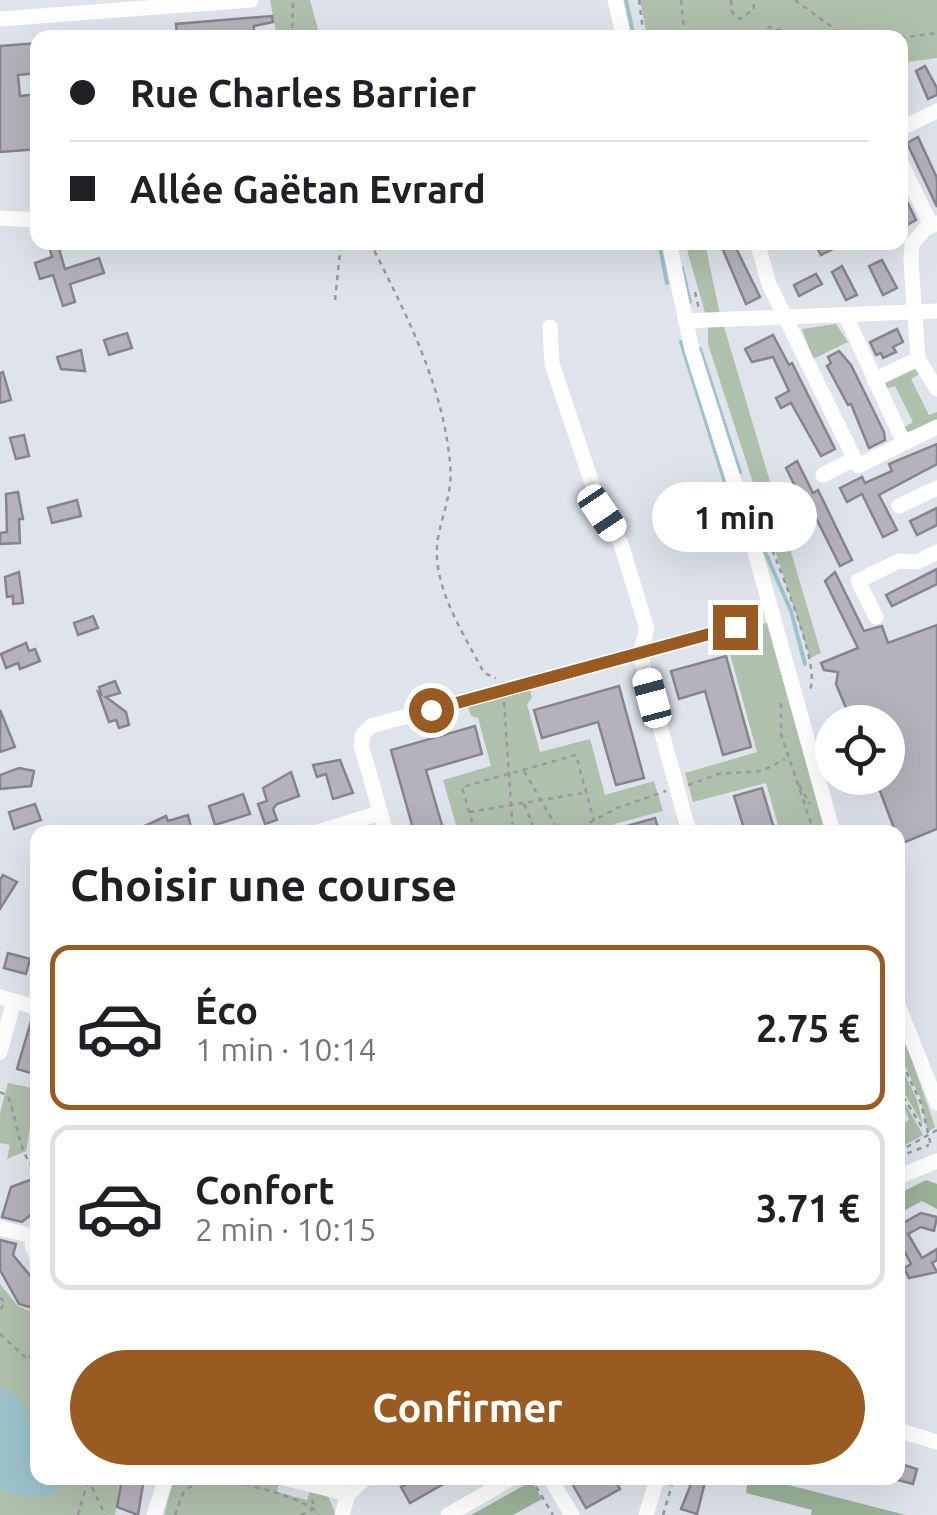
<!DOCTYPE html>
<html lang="fr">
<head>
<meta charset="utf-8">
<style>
  body { margin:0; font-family:Ubuntu,sans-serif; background:#f2f2f2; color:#202124; height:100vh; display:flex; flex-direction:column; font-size:38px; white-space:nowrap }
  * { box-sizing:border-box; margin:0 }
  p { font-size:32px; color:#757577 }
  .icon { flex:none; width:55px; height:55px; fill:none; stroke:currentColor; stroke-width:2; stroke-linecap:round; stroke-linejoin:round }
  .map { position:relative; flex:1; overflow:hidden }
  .details { position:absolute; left:30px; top:825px; width:875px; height:660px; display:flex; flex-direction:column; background:#fff; border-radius:20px; box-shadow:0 10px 40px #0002 }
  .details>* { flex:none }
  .top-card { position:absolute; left:30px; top:30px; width:878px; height:220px; border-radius:20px; box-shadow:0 10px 40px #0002; display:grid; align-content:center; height:220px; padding:0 40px; background:#fff }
  .tools { position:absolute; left:815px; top:705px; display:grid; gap:20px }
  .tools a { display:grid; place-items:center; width:90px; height:90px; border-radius:50%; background:#fff; box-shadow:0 10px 40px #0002; font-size:50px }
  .end { position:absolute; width:45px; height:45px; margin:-22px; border:12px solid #995b21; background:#fff; box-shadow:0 0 0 5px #fff }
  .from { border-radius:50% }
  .bubble { position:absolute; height:70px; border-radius:35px; background:#fff; box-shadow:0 10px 40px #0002; font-size:32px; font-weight:700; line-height:70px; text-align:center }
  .car { position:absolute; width:30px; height:60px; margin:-30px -15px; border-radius:12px; box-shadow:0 0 8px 2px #0007; background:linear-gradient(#fff 24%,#345 0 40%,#fff 0 76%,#345 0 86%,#fff 0) }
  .top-card b { display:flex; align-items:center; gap:35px; height:95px; font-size:38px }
  .top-card b+b { border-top:2px solid #e0e0e0 }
  .top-card i { width:25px; height:25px; background:#202124 }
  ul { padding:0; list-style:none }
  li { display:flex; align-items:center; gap:30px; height:165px; margin:0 20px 15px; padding:0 20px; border:5px solid #e0e0e0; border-radius:20px }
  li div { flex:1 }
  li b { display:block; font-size:38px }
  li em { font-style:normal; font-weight:700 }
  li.current { border-color:#995b21 }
  li>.icon { width:90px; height:90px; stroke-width:1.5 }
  h2 { padding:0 40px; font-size:45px; line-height:120px }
  .action { display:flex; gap:20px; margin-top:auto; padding:20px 40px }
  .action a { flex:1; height:115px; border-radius:60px; background:#995b21; color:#fff; font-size:40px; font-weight:700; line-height:115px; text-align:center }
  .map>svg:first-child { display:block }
  .green { fill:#afc0ac }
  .forest { fill:#9bb298 }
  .water { fill:#9cc3cc }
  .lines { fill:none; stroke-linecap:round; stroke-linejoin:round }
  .stream { stroke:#9cc3cc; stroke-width:4 }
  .building { fill:#b5b2bb; stroke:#87848d; stroke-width:2.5 }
  .path { stroke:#979aa0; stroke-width:2.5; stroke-dasharray:5 5; stroke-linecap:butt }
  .minor { stroke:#fff; stroke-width:15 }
  .route { stroke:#995b21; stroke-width:12 }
</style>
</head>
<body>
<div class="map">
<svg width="937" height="1515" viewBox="0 0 937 1515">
  <rect width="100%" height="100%" fill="#dfe4ec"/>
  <g class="green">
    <path d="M270,0H310L320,37H277Z"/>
    <path d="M640,0H937V58L900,63V38L647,37Z"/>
    <path d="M685,243H705L719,310L821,653L810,658L708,344V323Z"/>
    <path d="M836,324L848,342L813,359L802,329Z"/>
    <path d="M917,368L921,373L911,379L929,415L937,412V421L908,432L903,428L913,422L895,386L884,390L885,381Z"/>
    <path d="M770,622L827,832H780L766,783L693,802L685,773L757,752L727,643L736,641L734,632Z"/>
    <path d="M530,689L532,698L527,704L540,752L590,739L605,795L654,781L663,811L614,824L615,832H458L443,780L491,766L478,718L471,716L468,707Z"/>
    <path d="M898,1019L935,1127L928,1132L920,1097L898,1051Z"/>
    <path d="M898,1059L917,1100L923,1125L898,1082Z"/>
    <path d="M8,1083L37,1089L26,1151L7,1159L10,1145L0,1143V1113Z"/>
    <path d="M898,1091L923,1135L898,1149V1127L909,1120Z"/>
    <path d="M0,1284L18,1306L37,1314L38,1478H91L119,1484L115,1515H0Z"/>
    <path d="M174,1478L279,1482L277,1492L307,1500L310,1491L328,1496L336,1515H164Z"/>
  </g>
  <g class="forest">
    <path d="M926,1180L937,1184V1209L922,1201L898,1214V1194Z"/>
    <path d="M748,1478H761L906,1515H811L812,1510L746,1493Z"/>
    <path d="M532,1481L542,1499L513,1515H471Z"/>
  </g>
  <path class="water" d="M0,1386C40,1410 38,1435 38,1478H60L55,1494L28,1498L0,1488Z"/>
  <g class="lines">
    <g class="stream">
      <path d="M626,0L634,38"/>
      <path d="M659,242L667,283"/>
      <path d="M682,268L690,302"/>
      <path d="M681,342L742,537"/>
      <path d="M700,349L740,472"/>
      <path d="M748,499L758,531"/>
      <path d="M765,552L791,611L805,664"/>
    </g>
  </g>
  <g class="building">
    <path d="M272,16L273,22L254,26V38H177L176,24Z"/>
    <path d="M38,43V73L18,75L20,96L38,94V149L0,152V46Z"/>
    <path d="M925,66L937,88V95L928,99L916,71Z"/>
    <path d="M918,137L937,178V207L907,143Z"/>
    <path d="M900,187L916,220L903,227L900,220Z"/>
    <path d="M48,242H57L65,269L99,258L104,273L70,284L75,302L63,306L53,275L40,279L35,263L52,257Z"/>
    <path d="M814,242H847L821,255Z"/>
    <path d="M734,244L760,297L746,304L723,250Z"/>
    <path d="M882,260L897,288L883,295L869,266Z"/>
    <path d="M842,266L857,295L846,300L832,272Z"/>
    <path d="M816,274L822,284L799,296L794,285Z"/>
    <path d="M897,329L903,342L893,347L896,352L883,358L881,353L876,355L870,342Z"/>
    <path d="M127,333L132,348L109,355L104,340Z"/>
    <path d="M773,335L789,365L792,363L835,449L821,456L791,403L781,408L776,398L789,391L773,357L752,362L745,349Z"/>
    <path d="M81,350L85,371L61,369L57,357Z"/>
    <path d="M839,351L851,365L884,432L885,440L869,448L851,404L848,405L827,366L831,363L828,357Z"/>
    <path d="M3,372L11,400L0,403V373Z"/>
    <path d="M24,435L29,456L16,459L10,438Z"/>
    <path d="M937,444V464L879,495L897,530L883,537L862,494L847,502L840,488L862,477L865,483L892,471L889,464Z"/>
    <path d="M797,461L813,493L818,490L852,560L840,566L809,504L805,506L786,468Z"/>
    <path d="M18,492L23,519H19L20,543L0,544V533L7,532L6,494Z"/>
    <path d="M77,500L81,516L52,523L48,508Z"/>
    <path d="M937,508V525L917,535L910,521Z"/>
    <path d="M937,569V584L892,606L886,595Z"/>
    <path d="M19,572L23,603L13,604V596L7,597L5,577Z"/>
    <path d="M835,572L864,631L882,626L888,643L937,625V829L900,844L875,778H888V722H852L836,684L838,672L824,670L821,663L858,648L825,581Z"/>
    <path d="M93,616L98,628L78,635L74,623Z"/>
    <path d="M26,643L29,651L35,649L40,661L20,669L18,663L6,668L1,654Z"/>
    <path d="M726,656L751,747L723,755L705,691L679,699L671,671Z"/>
    <path d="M115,681L120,693L106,697L126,712L129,725L119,728L116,720L109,722L98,692L101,694L99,687Z"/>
    <path d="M619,686L644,778L616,785L598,722L542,738L534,710Z"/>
    <path d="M0,710L15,747L0,752Z"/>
    <path d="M475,726L482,754L426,770L444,832H414L391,750Z"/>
    <path d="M340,760L353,793L333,799L326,774L317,777L313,765Z"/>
    <path d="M19,768L34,771L31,786L0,789V775Z"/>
    <path d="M291,772L299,796L277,804L273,809L277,820L265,824L258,804L267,801L263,788Z"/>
    <path d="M762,788L775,832H745L734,796Z"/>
    <path d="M243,794L250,814L215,825L209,806Z"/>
    <path d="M35,804L41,820L14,829L9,812Z"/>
    <path d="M188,815L192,832H132L166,816L168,821Z"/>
    <path d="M655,818L659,832H613V830Z"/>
    <path d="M3,875L17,882L0,909V880Z"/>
    <path d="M8,953L30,959L26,974L4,968Z"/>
    <path d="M32,1018L38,1019V1050L31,1073L17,1069Z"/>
    <path d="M38,1177V1209L22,1222L2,1217L11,1187Z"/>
    <path d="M921,1213L937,1217L934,1231L921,1227L908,1234L922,1258L937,1249V1260L932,1263L937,1272L909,1278L904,1268L911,1264L898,1239V1226Z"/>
    <path d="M0,1240L16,1244L13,1255L38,1285L36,1309L19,1304L0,1270Z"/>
    <path d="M898,1463L917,1469L913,1484L898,1480Z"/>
    <path d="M122,1478H144L138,1515L117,1507Z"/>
    <path d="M419,1478H454L410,1503L401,1487Z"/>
    <path d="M569,1478H614L620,1489L586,1508Z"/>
    <path d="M693,1479L705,1482L697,1514L681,1509Z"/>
  </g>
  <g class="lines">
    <g class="path">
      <path d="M639,0L644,38"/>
      <path d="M681,0L685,38"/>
      <path d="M731,0L732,12L740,19L754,9L753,0"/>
      <path d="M795,0L847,38"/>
      <path d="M292,38L293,0"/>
      <path d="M750,38L769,27L813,38"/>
      <path d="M900,38L937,33"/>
      <path d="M370,242C405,312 443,384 450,463C453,492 443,511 438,538C430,584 464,634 484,673L496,678"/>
      <path d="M695,292L699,309"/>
      <path d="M335,300L341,242"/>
      <path d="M762,522C772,553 822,664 810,689"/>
      <path d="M504,702L513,832"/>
      <path d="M781,703V734L814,832"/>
      <path d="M524,771L559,832"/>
      <path d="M688,785L718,774L762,771L785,759"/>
      <path d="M799,785L810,804"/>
      <path d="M524,804L536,832"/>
      <path d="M469,812L584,793"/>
      <path d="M475,832L462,787L576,755L594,821"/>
      <path d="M572,832L617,808L666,791"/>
      <path d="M898,978L903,992"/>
      <path d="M898,1054L921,1103L931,1146"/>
      <path d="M898,1088L923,1129"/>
      <path d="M0,1092L8,1096C17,1120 17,1142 30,1164"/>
      <path d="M898,1152L937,1130"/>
      <path d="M898,1157L929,1145"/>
      <path d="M0,1298L5,1302L0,1310"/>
      <path d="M0,1334L38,1369"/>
      <path d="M28,1357L38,1355"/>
      <path d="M88,1478L105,1515"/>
      <path d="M531,1478L553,1515"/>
      <path d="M78,1515L87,1484"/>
      <path d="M175,1515L183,1493C190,1486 200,1479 210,1479C232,1479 309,1498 319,1515"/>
      <path d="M301,1515L315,1508L312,1500"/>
      <path d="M663,1515L674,1478"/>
    </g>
    <g class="minor">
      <path d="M615,0L624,38"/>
      <path d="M0,19L251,0"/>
      <path d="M900,129L937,111"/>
      <path d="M900,161L931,225"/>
      <path d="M0,218L38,220"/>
      <path d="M937,223L925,229L912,244L911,262L918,359L937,389"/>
      <path d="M669,242L692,350L745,516L833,832"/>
      <path d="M757,242L769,284L858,466L904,443"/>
      <path d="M846,316L904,443L937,427"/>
      <path d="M685,321L937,311"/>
      <path d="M550,327L552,364L602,513L620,541L647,629L640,653"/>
      <path d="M874,380L918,359"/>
      <path d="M823,475L854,459"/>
      <path d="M899,506L937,488"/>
      <path d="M876,617L858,581L899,561L917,562L937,552"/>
      <path d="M640,653L735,627"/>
      <path d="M317,832L380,813"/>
      <path d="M386,832L361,745L363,734L371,726L640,653L689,832"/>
      <path d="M0,997L38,1008"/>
      <path d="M898,1005L937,1103"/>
      <path d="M0,1052L14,1001"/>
      <path d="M898,1177L937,1161"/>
      <path d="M0,1228L33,1236"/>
      <path d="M38,1228L32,1246L38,1260"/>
      <path d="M898,1430L937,1442"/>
      <path d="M284,1478L348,1494L366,1478"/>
      <path d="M550,1478L572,1515"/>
      <path d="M154,1515L166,1478"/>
      <path d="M342,1515L348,1494"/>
      <path d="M448,1515L512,1478"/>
      <path d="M646,1515L657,1478"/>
    </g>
  </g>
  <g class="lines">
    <path class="route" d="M431,710L735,627"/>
  </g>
</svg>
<div class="tools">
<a><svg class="icon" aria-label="locate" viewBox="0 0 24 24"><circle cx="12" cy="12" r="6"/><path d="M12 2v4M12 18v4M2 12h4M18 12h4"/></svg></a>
</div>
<i class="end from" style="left:431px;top:710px"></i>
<i class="end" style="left:735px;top:627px"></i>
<div class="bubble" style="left:652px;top:482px;width:165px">1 min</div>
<i class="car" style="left:602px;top:513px;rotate:146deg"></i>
<i class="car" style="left:652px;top:698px;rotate:345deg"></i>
<div class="top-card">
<b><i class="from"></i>Rue Charles Barrier</b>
<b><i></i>Allée Gaëtan Evrard</b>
</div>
<section class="details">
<h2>Choisir une course</h2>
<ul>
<li class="current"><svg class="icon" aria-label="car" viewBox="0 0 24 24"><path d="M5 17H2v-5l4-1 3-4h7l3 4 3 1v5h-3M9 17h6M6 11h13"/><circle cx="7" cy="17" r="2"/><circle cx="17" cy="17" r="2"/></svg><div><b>Éco</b><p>1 min · 10:14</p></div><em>2.75 €</em></li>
<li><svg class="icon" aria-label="car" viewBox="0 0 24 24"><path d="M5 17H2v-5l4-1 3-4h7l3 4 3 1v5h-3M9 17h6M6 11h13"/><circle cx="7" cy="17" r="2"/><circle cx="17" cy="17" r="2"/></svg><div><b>Confort</b><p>2 min · 10:15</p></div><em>3.71 €</em></li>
</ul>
<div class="action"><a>Confirmer</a></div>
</section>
</div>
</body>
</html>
